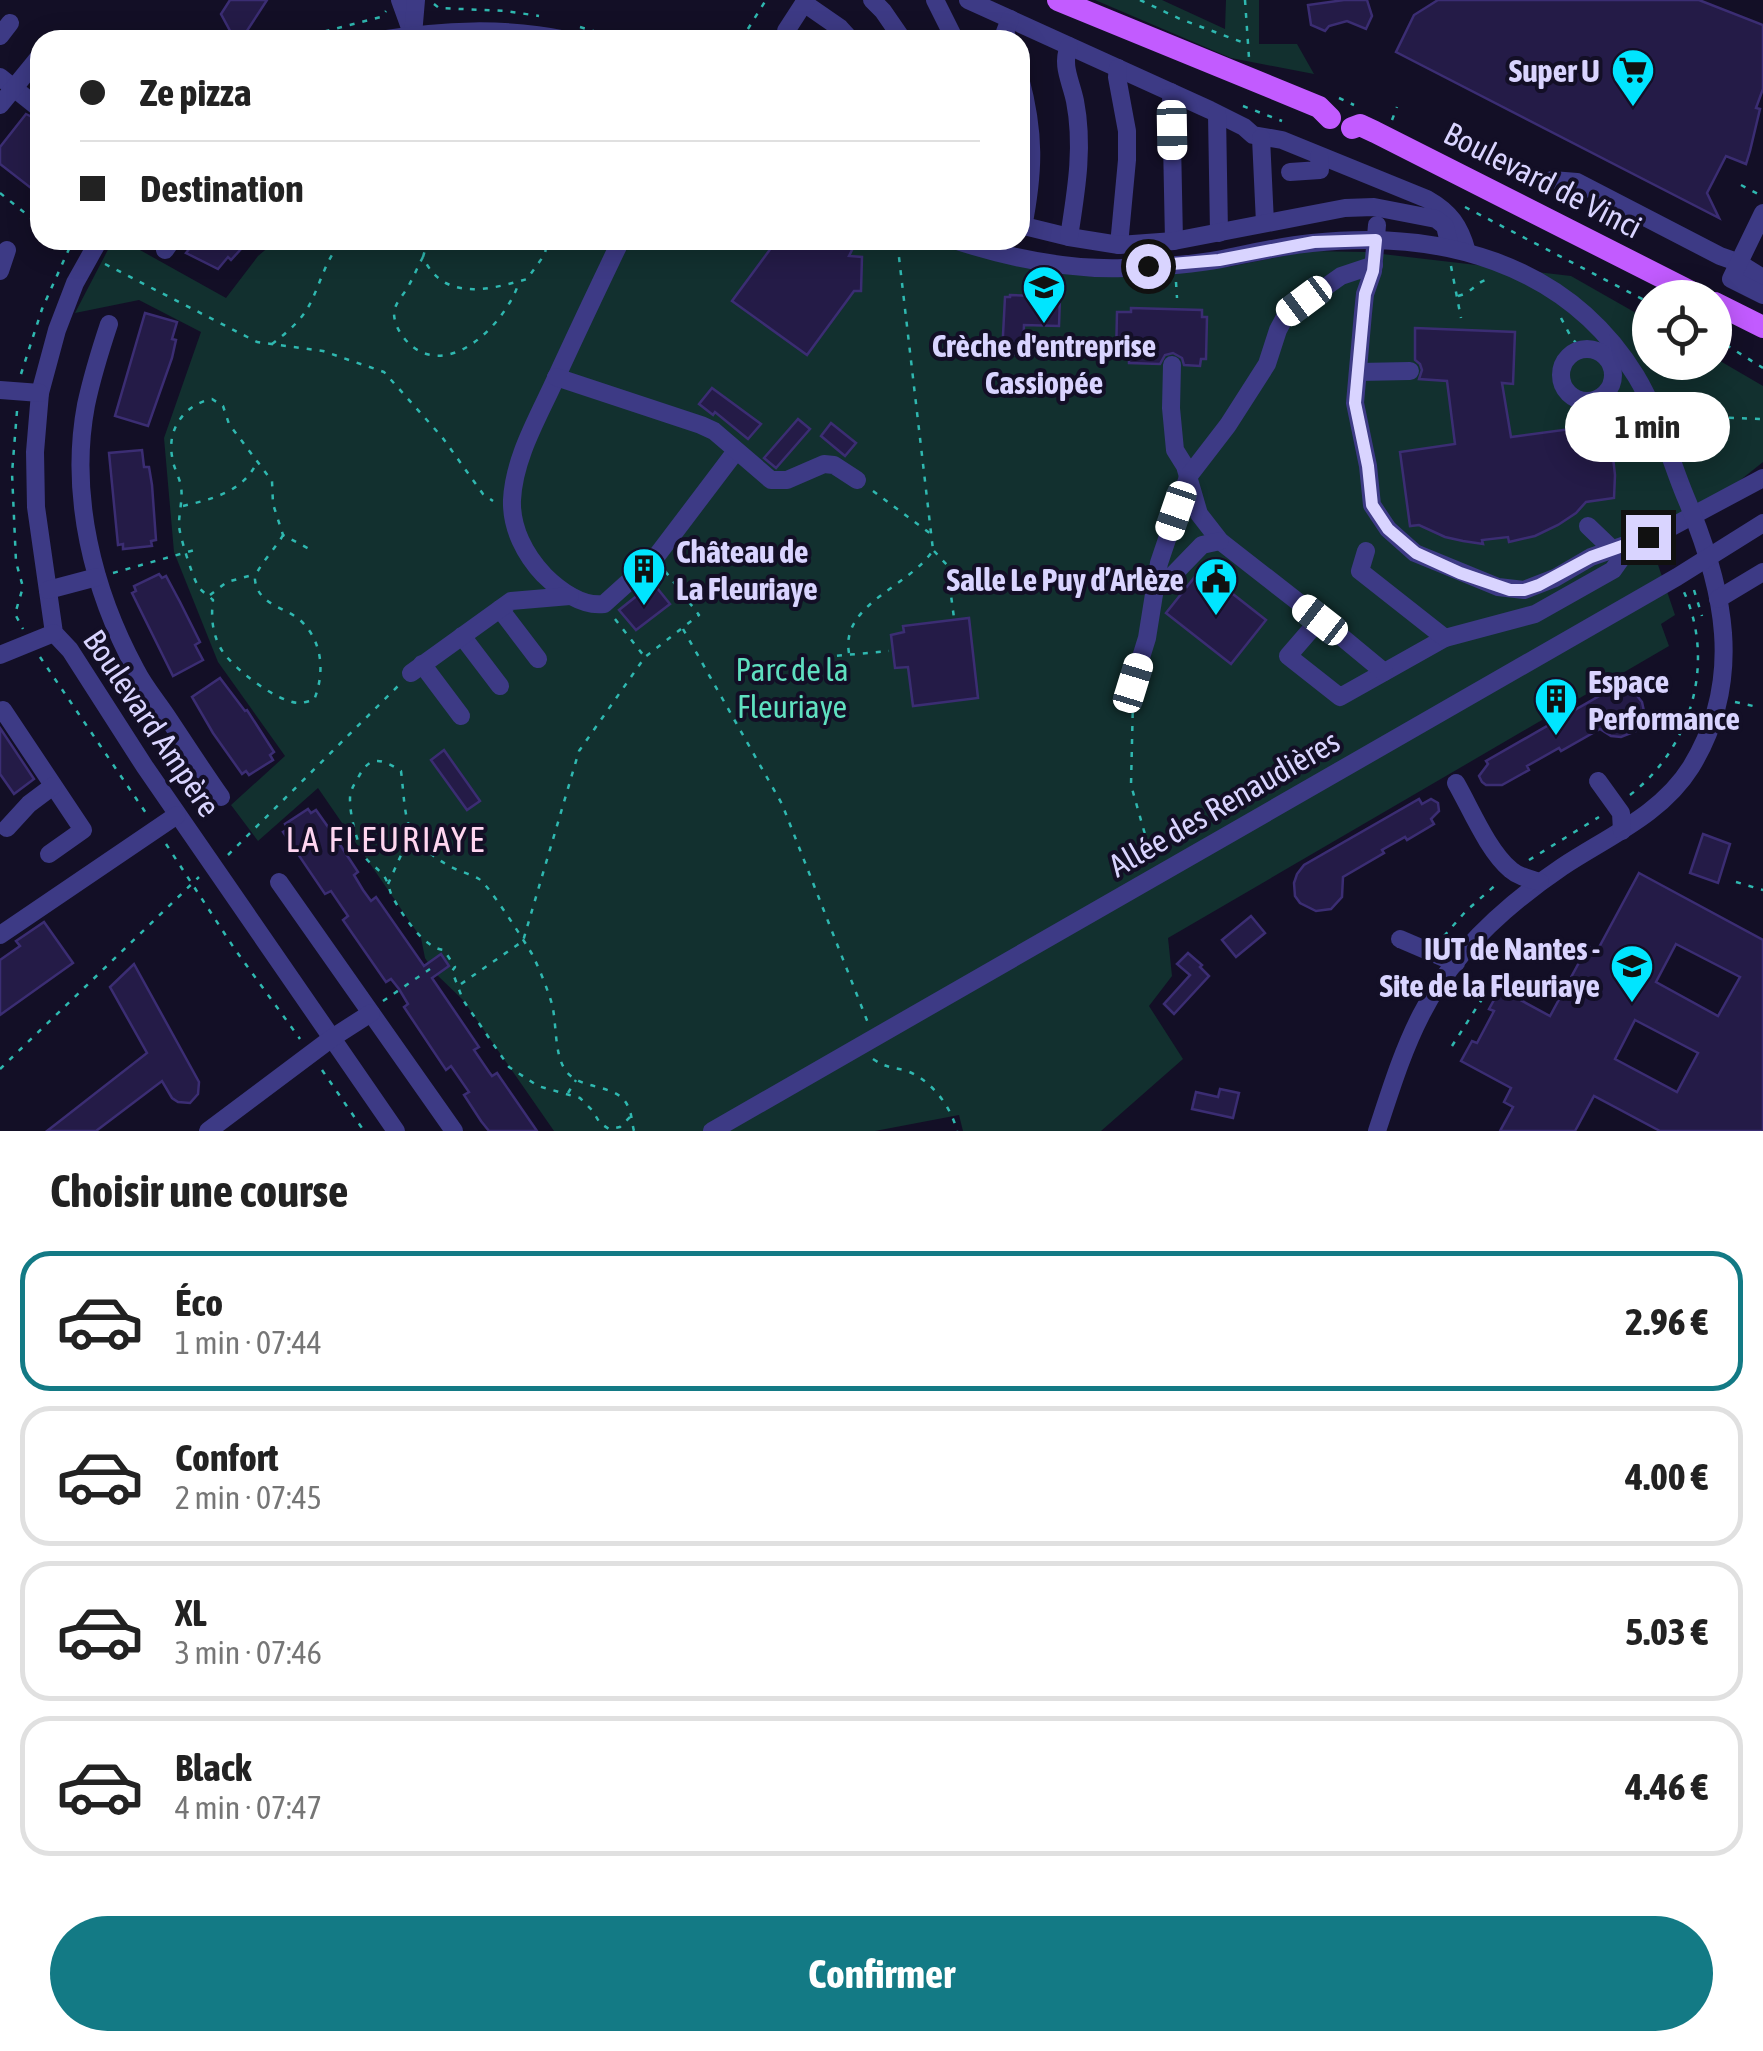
<!DOCTYPE html>
<html lang="fr">
<head>
<meta charset="utf-8">
<style>
  body { margin:0; font-family:"Asap Condensed",sans-serif; background:#f6f6f6; color:#222; height:100vh; display:flex; flex-direction:column; font-size:38px; white-space:nowrap }
  * { box-sizing:border-box; margin:0 }
  p { font-size:32px; color:#767676 }
  .icon { flex:none; width:55px; height:55px; fill:none; stroke:currentColor; stroke-width:2; stroke-linecap:round; stroke-linejoin:round }
  .map { position:relative; height:1131px; overflow:hidden }
  .details { display:flex; flex-direction:column; background:#fff; flex:1 }
  .details>* { flex:none }
  .top-card { position:absolute; left:30px; top:30px; width:1000px; height:220px; border-radius:30px; box-shadow:0 5px 25px #0003; display:grid; align-content:center; height:220px; padding:0 50px; background:#fff }
  .fabs { position:absolute; left:1632px; top:280px; display:grid; gap:20px }
  .fabs a { display:grid; place-items:center; width:100px; height:100px; border-radius:50%; background:#fff; box-shadow:0 5px 25px #0003; font-size:50px }
  .end { position:absolute; width:45px; height:45px; margin:-22px; border:12px solid #d9d4ff; background:#111; box-shadow:0 0 0 5px #111 }
  .from { border-radius:50% }
  .bubble { position:absolute; height:70px; border-radius:35px; background:#fff; box-shadow:0 5px 25px #0003; font-size:32px; font-weight:700; line-height:70px; text-align:center }
  .car { position:absolute; width:30px; height:60px; margin:-30px -15px; border-radius:12px; box-shadow:0 0 8px 2px #0007; background:linear-gradient(#fff 24%,#345 0 40%,#fff 0 76%,#345 0 86%,#fff 0) }
  .top-card b { display:flex; align-items:center; gap:35px; height:95px; font-size:38px }
  .top-card b+b { border-top:2px solid #e0e0e0 }
  .top-card i { width:25px; height:25px; background:#222 }
  ul { padding:0; list-style:none }
  li { display:flex; align-items:center; gap:30px; height:140px; margin:0 20px 15px; padding:0 30px; border:5px solid #e0e0e0; border-radius:30px }
  li div { flex:1 }
  li b { display:block; font-size:38px }
  li em { font-style:normal; font-weight:700 }
  li.active { border-color:#137a85 }
  li>.icon { width:90px; height:90px; stroke-width:1.5 }
  h2 { padding:0 50px; font-size:45px; line-height:120px }
  .cta { display:flex; gap:20px; margin-top:auto; padding:20px 50px }
  .cta a { flex:1; height:115px; border-radius:60px; background:#137a85; color:#fff; font-size:40px; font-weight:700; line-height:115px; text-align:center }
  .map>svg:first-child { display:block }
  .green { fill:#12302f }
  .building { fill:#241b47; stroke:#3b2d73; stroke-width:2.5; fill-rule:evenodd }
  .lines { fill:none; stroke-linecap:round; stroke-linejoin:round }
  .path { stroke:#2fb8b0; stroke-width:2.5; stroke-dasharray:5 8; stroke-linecap:butt }
  .minor { stroke:#3d3a85; stroke-width:18 }
  .major { stroke:#c25bff; stroke-width:22 }
  .route { stroke:#d9d4ff; stroke-width:12 }
  .labels { text-anchor:middle; dominant-baseline:central; stroke-width:8; stroke-linejoin:round; paint-order:stroke }
  .poi-label { font-size:32px; font-weight:bold; fill:#d9d4ff; stroke:#130f26; text-anchor:end }
  .street-label { font-size:32px; fill:#d9d4ff; stroke:#130f26 }
  .park-label { font-size:32px; fill:#5fe0c0; stroke:#130f26 }
  .neighbourhood-label { font-size:35px; letter-spacing:2.5px; fill:#ffd6f0; stroke:#130f26 }
</style>
</head>
<body>
<div class="map">
<svg width="1763" height="1131" viewBox="0 0 1763 1131">
  <rect width="100%" height="100%" fill="#130f26"/>
  <g class="green">
    <path d="M1095,0H1162L1225,29L1226,0H1259V44H1297L1314,74L1231,58Z"/>
    <path d="M113,240H122L226,298L258,256L277,240H931L1094,277L1228,267L1309,251L1365,252L1571,276L1650,321V362H1715V358L1763,386V462L1653,550L1675,615L1661,624L1669,646L1168,938L1172,976L1149,1006L1183,1059L1101,1131H963L959,1115L875,1131H554L463,1000L435,973L425,958L421,938L318,788L258,841L231,805L285,756L218,662L174,552L164,438L201,332L139,300L75,313Z"/>
  </g>
  <g class="building">
    <path d="M230,0H267L241,40H235L221,14Z"/>
    <path d="M1344,0H1367L1372,16L1366,29L1347,21L1329,26L1325,31L1311,25L1308,5Z"/>
    <path d="M1438,0H1699L1763,25V89L1756,108L1760,109L1750,151L1746,164L1726,156L1707,193L1719,218L1396,52L1414,15Z"/>
    <path d="M26,114L40,121V195L0,164V147Z"/>
    <path d="M196,240H232L241,249L231,260L228,257L218,269L186,253Z"/>
    <path d="M777,240H857L849,256L862,257L861,291H854L807,355L732,301Z"/>
    <path d="M1010,295L1060,297L1059,326L1024,325L1023,355L1002,354L1005,297H1010Z"/>
    <path d="M1131,308L1202,310V317H1207L1206,359H1201L1200,366L1184,365L1182,358L1173,353L1165,355L1160,364L1129,363V358H1116L1117,312H1131Z"/>
    <path d="M145,313L177,322L172,339L176,340L172,358L148,426L115,416Z"/>
    <path d="M1415,328L1515,332L1513,384L1502,383L1511,437L1600,425L1607,433L1612,448L1615,475L1614,498L1586,502L1576,513L1558,525L1535,536L1509,542L1508,537L1482,540L1483,544L1463,541L1445,537L1419,525L1410,526L1400,452L1455,444L1447,381L1419,379L1422,370L1420,364L1415,360Z"/>
    <path d="M712,388L761,424L748,439L715,412L713,415L699,404Z"/>
    <path d="M798,419L810,429L776,468L764,458Z"/>
    <path d="M831,423L856,443L845,456L821,436Z"/>
    <path d="M142,450L144,467H149L152,485L156,540L151,541L152,546L123,549V544L118,545L109,453Z"/>
    <path d="M1201,569L1266,620L1231,664L1166,613Z"/>
    <path d="M159,574L162,578L166,576L180,602L200,642L195,645L203,660L173,676L132,593L136,591L134,586Z"/>
    <path d="M653,583L670,604L636,630L619,610Z"/>
    <path d="M969,618L978,698L913,706L908,667L895,668L891,635L904,632L903,626Z"/>
    <path d="M220,678L245,711L247,710L274,752L270,755L273,760L249,775L246,771L242,774L213,733L192,697Z"/>
    <path d="M1619,688L1634,692L1642,702L1645,716L1636,731L1621,737L1611,736L1600,729L1561,751L1559,748L1527,766L1529,770L1502,785H1486L1482,782L1479,776L1488,764L1486,761L1608,691Z"/>
    <path d="M0,728L34,779L14,794L0,774Z"/>
    <path d="M444,750L480,801L467,810L431,760Z"/>
    <path d="M1419,799L1422,804L1431,799L1438,803L1439,811L1431,819L1434,824L1407,840L1405,837L1382,850L1384,853L1343,877L1342,897L1331,909L1316,911L1300,903L1295,896L1294,883L1297,874L1304,865Z"/>
    <path d="M308,809L311,813L316,810L333,834L358,872L354,875L363,890L371,901L376,897L424,966L441,954L449,966L432,978L479,1047L474,1050L489,1072L492,1076L497,1073L537,1131H489L481,1121L464,1095L469,1092L451,1066L446,1070L404,1007L408,1004L399,989L391,979L386,982L343,920L348,916L331,891L325,894L283,832L288,829L285,824Z"/>
    <path d="M1703,834L1730,844L1718,883L1690,873Z"/>
    <path d="M1639,873L1763,940V1131H1660L1594,1096L1575,1131H1500L1513,1107L1504,1102L1511,1088L1461,1061L1472,1041L1477,1043L1494,1011L1489,1009L1500,989L1550,1016L1588,946L1597,951ZM1676,944L1740,977L1718,1016L1656,982ZM1635,1020L1698,1053L1677,1092L1615,1059Z"/>
    <path d="M1251,916L1265,933L1236,957L1222,940Z"/>
    <path d="M44,922L73,963L0,1015V960L20,946L16,941Z"/>
    <path d="M1188,953L1202,965L1200,967L1209,976L1174,1014L1164,1004L1190,975L1177,964Z"/>
    <path d="M134,964L199,1082L198,1094L190,1103L178,1102L172,1098L162,1081L96,1131H47L147,1053L110,987Z"/>
    <path d="M1220,1089L1239,1093L1233,1118L1192,1109L1196,1092L1218,1097Z"/>
  </g>
  <g class="lines">
    <g class="path">
      <path d="M1140,0L1180,19L1247,44"/>
      <path d="M1245,0L1249,58"/>
      <path d="M434,4L439,8L506,11L539,16"/>
      <path d="M580,27L623,40"/>
      <path d="M300,40L315,34L381,17L386,11"/>
      <path d="M741,40L766,0"/>
      <path d="M1339,98L1354,105"/>
      <path d="M1243,106L1282,121"/>
      <path d="M1392,120L1397,107"/>
      <path d="M1741,185L1762,196"/>
      <path d="M0,193L40,225"/>
      <path d="M1465,207L1650,303"/>
      <path d="M59,240L76,249"/>
      <path d="M428,240L423,257C443,302 489,290 527,279L545,254L547,240"/>
      <path d="M423,257C418,266 414,276 409,285C404,295 395,302 394,313C394,326 403,339 413,347C454,378 508,319 519,282"/>
      <path d="M105,264L257,342L323,351L384,372L442,437L483,494L493,501"/>
      <path d="M1451,266L1461,318"/>
      <path d="M1176,282L1177,298"/>
      <path d="M1458,296C1474,292 1475,282 1489,279"/>
      <path d="M1561,318L1571,337L1582,350"/>
      <path d="M1715,338L1763,368"/>
      <path d="M272,344C284,335 297,324 306,311C320,288 324,260 343,240"/>
      <path d="M21,374L42,309L73,240"/>
      <path d="M1613,383L1623,400L1625,415L1644,436"/>
      <path d="M17,411L12,473L16,562L23,587L15,614L23,629"/>
      <path d="M1677,416L1763,419"/>
      <path d="M873,491L931,534"/>
      <path d="M183,506C212,499 242,492 256,464"/>
      <path d="M283,535C277,547 254,570 255,580C258,605 285,607 300,620C323,641 325,673 314,700C312,700 300,704 298,703C277,702 229,666 220,647C212,632 211,616 213,600C208,595 200,591 197,584C192,575 179,534 179,525C179,511 183,500 181,486C179,476 173,467 172,456C167,429 185,404 212,399L223,406L229,424L272,481L273,504L283,535L313,551"/>
      <path d="M934,551L947,565L954,618"/>
      <path d="M113,573L198,549"/>
      <path d="M1694,590L1702,616"/>
      <path d="M210,595L227,582L256,574"/>
      <path d="M615,619L644,656"/>
      <path d="M683,629L782,804L868,1023"/>
      <path d="M849,653C840,604 911,586 933,550L897,240"/>
      <path d="M40,657L148,816"/>
      <path d="M824,657L889,651"/>
      <path d="M1133,700L1131,785L1152,859"/>
      <path d="M1735,702L1753,706"/>
      <path d="M1630,795C1691,748 1716,663 1684,592"/>
      <path d="M166,844L234,948L300,1039"/>
      <path d="M228,855L400,684"/>
      <path d="M1529,860L1599,817"/>
      <path d="M1736,882L1763,890"/>
      <path d="M388,884L402,853L415,841"/>
      <path d="M1444,936L1466,911L1499,882"/>
      <path d="M461,984L523,941L579,751L645,657L699,615L665,571"/>
      <path d="M383,1001L430,969"/>
      <path d="M1452,1046L1484,996"/>
      <path d="M873,1059C885,1067 890,1067 904,1070C930,1078 951,1106 957,1131"/>
      <path d="M0,1069L199,877"/>
      <path d="M322,1070L364,1131"/>
      <path d="M568,1093L576,1080"/>
      <path d="M630,1117L620,1127L609,1129L600,1123L592,1110L580,1098L538,1086L509,1067L463,1000L452,971L455,967L444,950C424,949 401,913 392,896C389,890 388,880 383,875C376,866 367,863 362,852C356,837 350,816 350,799C350,790 354,785 358,778C370,754 382,759 401,771C407,820 401,839 451,867C459,871 470,874 479,879C488,884 525,942 532,954C540,970 547,988 552,1004C557,1025 554,1055 566,1071C582,1092 620,1082 629,1109C632,1115 632,1124 634,1131"/>
    </g>
    <g class="minor">
      <path d="M400,0L413,36"/>
      <path d="M872,0L883,11L903,40"/>
      <path d="M935,0L955,40"/>
      <path d="M968,0L1210,110L1244,127L1253,135L1282,140L1427,199C1450,212 1460,226 1467,252"/>
      <path d="M804,3L840,28L851,40"/>
      <path d="M413,35L416,0"/>
      <path d="M0,36L10,23"/>
      <path d="M380,40C443,30 504,27 567,40"/>
      <path d="M786,40V31L806,0"/>
      <path d="M1008,40L1005,32L1010,19"/>
      <path d="M1118,68L1117,77L1127,131V160L1119,245"/>
      <path d="M0,77L40,109"/>
      <path d="M1020,78C1035,133 1034,171 1023,227"/>
      <path d="M1171,92L1174,241"/>
      <path d="M0,105L40,56"/>
      <path d="M1217,114L1219,233"/>
      <path d="M1261,138L1265,223"/>
      <path d="M1290,172L1320,170L1319,156"/>
      <path d="M1552,180L1577,182L1720,256L1737,262L1763,278"/>
      <path d="M1763,213L1731,279L1763,295"/>
      <path d="M1020,225L1069,237L1119,245L1174,241L1345,208L1374,207L1436,219L1445,226L1450,247"/>
      <path d="M1377,225L1373,271L1365,294L1363,313L1355,403L1368,466L1372,505L1388,529L1415,553L1498,587L1524,590L1555,578L1591,557L1662,532L1763,478"/>
      <path d="M1069,237C1076,192 1084,147 1075,101C1071,81 1061,66 1069,46"/>
      <path d="M99,240L75,283L57,330L40,393L35,452L36,507L54,633L70,650L145,767L396,1131"/>
      <path d="M621,240C599,286 577,332 556,378C539,416 514,457 512,500C511,528 525,555 544,575C559,590 582,607 604,604L655,558L736,451"/>
      <path d="M954,240C1009,258 1065,270 1124,268C1156,267 1190,265 1222,259C1252,253 1281,246 1312,243C1438,229 1566,262 1636,376C1659,414 1669,458 1686,498C1724,588 1745,679 1691,767C1661,815 1607,837 1562,867C1506,905 1451,955 1421,1015C1402,1052 1390,1092 1377,1131"/>
      <path d="M165,250L172,240"/>
      <path d="M0,271L7,250"/>
      <path d="M109,324C100,351 92,377 86,405C69,495 93,591 136,670C144,686 156,700 166,715C184,742 202,770 221,797"/>
      <circle cx="1587" cy="375" r="26"/>
      <path d="M1172,365L1171,408L1175,450L1185,466L1199,514L1220,541L1320,619L1288,656L1340,697L1445,638"/>
      <path d="M1359,372L1410,371"/>
      <path d="M556,377L701,425L714,431L771,480H787L824,464L834,465L857,480"/>
      <path d="M0,390L40,393"/>
      <path d="M1588,526L1612,549"/>
      <path d="M1366,551L1360,571L1445,638L1535,614L1613,570L1632,543"/>
      <path d="M1171,577L1202,545L1220,541"/>
      <path d="M48,590L97,577"/>
      <path d="M1718,599L1763,572"/>
      <path d="M500,609L538,659"/>
      <path d="M1320,619L1384,672"/>
      <path d="M462,636L500,686"/>
      <path d="M0,655L54,633"/>
      <path d="M422,664L461,716"/>
      <path d="M411,673L511,601L570,596"/>
      <path d="M1133,683L1147,638L1159,563L1188,477L1228,425L1267,364L1278,330L1286,315L1341,276L1374,265"/>
      <path d="M0,712L3,710L83,830L49,854"/>
      <path d="M1598,781L1621,813L1622,831"/>
      <path d="M1456,783C1471,809 1488,851 1511,870C1519,877 1530,879 1540,882"/>
      <path d="M7,828L29,804L53,786"/>
      <path d="M279,882L454,1131"/>
      <path d="M0,935L177,815"/>
      <path d="M1400,939L1456,963"/>
      <path d="M208,1131L332,1038L371,1013"/>
      <path d="M712,1131L1677,577L1763,523"/>
    </g>
    <g class="major">
      <path d="M1058,0L1319,107L1330,118"/>
      <path d="M1352,128L1360,125L1375,132L1703,298"/>
      <path d="M1715,303L1763,327"/>
    </g>
  </g>
  <g class="lines">
    <path class="route" d="M1148,266L1219,260L1314,242L1376,240L1373,271L1365,294L1355,403L1368,466L1372,505L1388,529L1416,553L1460,573L1510,590H1524L1539,585L1591,557L1648,537"/>
  </g>
  <defs>
    <g id="supermarket-pin" transform="scale(2.25)"><path d="M0 17L-7.5 6A9.5 9.5 0 1 1 7.5 6Z" fill="#00e5ff" stroke="#130f26"/><path d="M-6-5.5h2.5l.6 2H6L4.5 2H-2.5L-4.4-4H-6ZM-1.5 3.2a1.3 1.3 0 1 0 .1 0ZM3 3.2a1.3 1.3 0 1 0 .1 0Z" fill="#111"/></g>
    <g id="school-pin" transform="scale(2.25)"><path d="M0 17L-7.5 6A9.5 9.5 0 1 1 7.5 6Z" fill="#00e5ff" stroke="#130f26"/><path d="M0-5L7-2L0 1L-7-2ZM-4 1L0 2.5L4 1V4Q0 6-4 4Z" fill="#111"/></g>
    <g id="building-pin" transform="scale(2.25)"><path d="M0 17L-7.5 6A9.5 9.5 0 1 1 7.5 6Z" fill="#00e5ff" stroke="#130f26"/><path d="M-4-6H4V6H1V3H-1V6H-4ZM-2.5-4.3h1.7v1.8h-1.7ZM.8-4.3h1.7v1.8H.8ZM-2.5-1h1.7V.8h-1.7ZM.8-1h1.7V.8H.8Z" fill="#111"/></g>
    <g id="civic-pin" transform="scale(2.25)"><path d="M0 17L-7.5 6A9.5 9.5 0 1 1 7.5 6Z" fill="#00e5ff" stroke="#130f26"/><path d="M-.6-6.5H3V-4.5H.6V-3L4-1V1h2V6H-6V1h2V-1L-.6-3ZM-1.2 2.5V6h2.4V2.5Z" fill="#111"/></g>
    <g id="university-pin" transform="scale(2.25)"><path d="M0 17L-7.5 6A9.5 9.5 0 1 1 7.5 6Z" fill="#00e5ff" stroke="#130f26"/><path d="M0-5L7-2L0 1L-7-2ZM-4 1L0 2.5L4 1V4Q0 6-4 4Z" fill="#111"/></g>
  </defs>
  <g fill-rule="evenodd">
    <use href="#supermarket-pin" x="1633" y="70"/>
    <use href="#school-pin" x="1044" y="287"/>
    <use href="#building-pin" x="644" y="569"/>
    <use href="#civic-pin" x="1216" y="579"/>
    <use href="#building-pin" x="1556" y="699"/>
    <use href="#university-pin" x="1632" y="966"/>
  </g>
  <g class="labels">
    <g class="poi-label">
      <text x="1600" y="70">Super U</text>
      <text x="1044" y="345" text-anchor="middle">Crèche d'entreprise<tspan x="1044" dy="37">Cassiopée</tspan></text>
      <text x="676" y="551" text-anchor="start">Château de<tspan x="676" dy="37">La Fleuriaye</tspan></text>
      <text x="1184" y="579">Salle Le Puy d’Arlèze</text>
      <text x="1588" y="681" text-anchor="start">Espace<tspan x="1588" dy="37">Performance</tspan></text>
      <text x="1600" y="948">IUT de Nantes -<tspan x="1600" dy="37">Site de la Fleuriaye</tspan></text>
    </g>
    <g class="street-label">
      <text transform="translate(1543 180) rotate(27)">Boulevard de Vinci</text>
      <text transform="translate(152 723) rotate(56)">Boulevard Ampère</text>
      <text transform="translate(1224 803) rotate(-30)">Allée des Renaudières</text>
    </g>
    <g class="park-label">
      <text x="792" y="669">Parc de la<tspan x="792" dy="37">Fleuriaye</tspan></text>
    </g>
    <g class="neighbourhood-label">
      <text x="386" y="839">LA FLEURIAYE</text>
    </g>
  </g>
</svg>
<div class="fabs">
<a><svg class="icon" aria-label="locate" viewBox="0 0 24 24"><circle cx="12" cy="12" r="6"/><path d="M12 2v4M12 18v4M2 12h4M18 12h4"/></svg></a>
</div>
<i class="end from" style="left:1148px;top:266px"></i>
<i class="end" style="left:1648px;top:537px"></i>
<div class="bubble" style="left:1565px;top:392px;width:165px">1 min</div>
<i class="car" style="left:1172px;top:130px;rotate:179deg"></i>
<i class="car" style="left:1304px;top:301px;rotate:233deg"></i>
<i class="car" style="left:1176px;top:511px;rotate:199deg"></i>
<i class="car" style="left:1320px;top:620px;rotate:308deg"></i>
<i class="car" style="left:1133px;top:683px;rotate:17deg"></i>
<div class="top-card">
<b><i class="from"></i>Ze pizza</b>
<b><i></i>Destination</b>
</div>
</div>
<section class="details">
<h2>Choisir une course</h2>
<ul>
<li class="active"><svg class="icon" aria-label="car" viewBox="0 0 24 24"><path d="M5 17H2v-5l4-1 3-4h7l3 4 3 1v5h-3M9 17h6M6 11h13"/><circle cx="7" cy="17" r="2"/><circle cx="17" cy="17" r="2"/></svg><div><b>Éco</b><p>1 min · 07:44</p></div><em>2.96 €</em></li>
<li><svg class="icon" aria-label="car" viewBox="0 0 24 24"><path d="M5 17H2v-5l4-1 3-4h7l3 4 3 1v5h-3M9 17h6M6 11h13"/><circle cx="7" cy="17" r="2"/><circle cx="17" cy="17" r="2"/></svg><div><b>Confort</b><p>2 min · 07:45</p></div><em>4.00 €</em></li>
<li><svg class="icon" aria-label="car" viewBox="0 0 24 24"><path d="M5 17H2v-5l4-1 3-4h7l3 4 3 1v5h-3M9 17h6M6 11h13"/><circle cx="7" cy="17" r="2"/><circle cx="17" cy="17" r="2"/></svg><div><b>XL</b><p>3 min · 07:46</p></div><em>5.03 €</em></li>
<li><svg class="icon" aria-label="car" viewBox="0 0 24 24"><path d="M5 17H2v-5l4-1 3-4h7l3 4 3 1v5h-3M9 17h6M6 11h13"/><circle cx="7" cy="17" r="2"/><circle cx="17" cy="17" r="2"/></svg><div><b>Black</b><p>4 min · 07:47</p></div><em>4.46 €</em></li>
</ul>
<div class="cta"><a>Confirmer</a></div>
</section>
</body>
</html>
